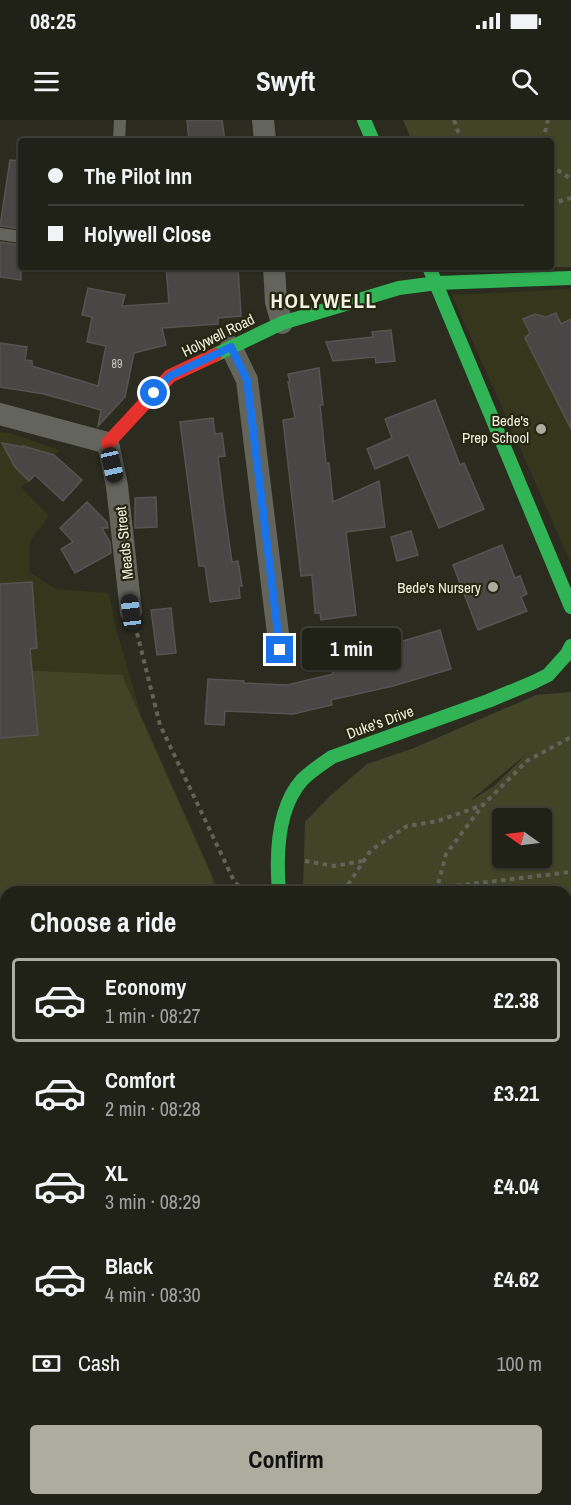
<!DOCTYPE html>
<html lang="en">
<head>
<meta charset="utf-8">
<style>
  body { margin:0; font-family:"Archivo Narrow",sans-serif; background:#282920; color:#f1f3f6; height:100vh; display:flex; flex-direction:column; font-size:22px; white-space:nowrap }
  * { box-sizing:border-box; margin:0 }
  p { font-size:20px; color:#a2a3a1 }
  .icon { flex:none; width:33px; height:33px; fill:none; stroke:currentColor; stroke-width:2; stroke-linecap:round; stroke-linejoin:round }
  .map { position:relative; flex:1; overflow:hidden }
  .details { position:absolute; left:0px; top:766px; width:572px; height:620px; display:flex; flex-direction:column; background:#202117; border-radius:18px 18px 0 0; box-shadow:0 2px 4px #0004,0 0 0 2px #3d3e36 }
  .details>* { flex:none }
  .guide { position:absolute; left:18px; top:18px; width:536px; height:132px; border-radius:6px; box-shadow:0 2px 4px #0004,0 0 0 2px #3d3e36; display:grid; align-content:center; height:132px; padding:0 30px; background:#202117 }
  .needle { width:39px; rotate:284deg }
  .controls { position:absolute; left:492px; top:688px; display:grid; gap:12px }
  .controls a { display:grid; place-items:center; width:60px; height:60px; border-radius:6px; background:#202117; box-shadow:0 2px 4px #0004,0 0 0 2px #3d3e36; font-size:30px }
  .end { position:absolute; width:27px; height:27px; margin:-14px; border:8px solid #1a73e8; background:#fff; box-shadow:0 0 0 3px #fff }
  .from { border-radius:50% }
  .bubble { position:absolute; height:42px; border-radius:6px; background:#202117; box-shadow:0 2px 4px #0004,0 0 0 2px #3d3e36; font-size:20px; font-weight:700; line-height:42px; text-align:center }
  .car { position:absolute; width:18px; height:36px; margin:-18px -9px; border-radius:8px; box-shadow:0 0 4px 2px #0007; background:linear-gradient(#222 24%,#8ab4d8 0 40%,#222 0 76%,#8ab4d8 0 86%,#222 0) }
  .guide b { display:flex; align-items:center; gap:21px; height:57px; font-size:22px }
  .guide b+b { border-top:2px solid #3d3e36 }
  .guide i { width:15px; height:15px; background:#f1f3f6 }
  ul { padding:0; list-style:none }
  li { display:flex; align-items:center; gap:18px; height:84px; margin:0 12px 9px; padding:0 18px; border:3px solid transparent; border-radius:6px }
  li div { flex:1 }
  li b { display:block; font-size:22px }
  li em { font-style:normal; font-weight:700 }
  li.selected { border-color:#acad9f }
  li>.icon { width:54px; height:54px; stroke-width:1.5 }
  h2 { padding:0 30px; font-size:27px; line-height:72px }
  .pay { display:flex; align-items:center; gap:15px; height:66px; padding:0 30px; font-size:22px }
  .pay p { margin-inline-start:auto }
  .action { display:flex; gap:12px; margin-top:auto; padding:12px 30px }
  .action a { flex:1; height:69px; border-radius:6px; background:#acad9f; color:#111; font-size:24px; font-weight:700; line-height:69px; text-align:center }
  .status { display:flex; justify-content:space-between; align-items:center; height:42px; padding:0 30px; background:#202117; direction:ltr }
  .status svg { height:16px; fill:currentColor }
  header { display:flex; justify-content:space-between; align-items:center; height:78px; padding:0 30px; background:#202117; font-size:27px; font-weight:700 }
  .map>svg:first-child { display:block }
  .built { fill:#35361b }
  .green { fill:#424428; fill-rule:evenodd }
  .building { fill:#4b4646; stroke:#565351; stroke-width:1.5 }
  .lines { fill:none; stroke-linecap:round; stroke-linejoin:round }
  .path { stroke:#616258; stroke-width:4; stroke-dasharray:4.5 4.5; stroke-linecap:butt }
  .lane { stroke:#63645b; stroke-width:12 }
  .street { stroke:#63645b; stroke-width:22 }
  .fast { stroke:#30b455; stroke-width:14 }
  .jam { stroke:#e5322d; stroke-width:14 }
  .route { stroke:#1a73e8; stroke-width:8 }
  .poi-dot { fill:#acad9f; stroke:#262711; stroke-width:2 }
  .labels { text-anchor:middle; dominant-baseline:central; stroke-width:4.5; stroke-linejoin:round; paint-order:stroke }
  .number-label { font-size:12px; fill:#c8c7bc }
  .street-label { font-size:15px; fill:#f1f2e4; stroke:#262711 }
  .poi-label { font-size:15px; fill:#f1f2e4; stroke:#262711; text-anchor:end }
  .district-label { font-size:21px; font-weight:bold; letter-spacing:1.5px; fill:#f1f2e4; stroke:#262711 }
</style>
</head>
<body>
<div class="status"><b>08:25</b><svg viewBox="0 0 49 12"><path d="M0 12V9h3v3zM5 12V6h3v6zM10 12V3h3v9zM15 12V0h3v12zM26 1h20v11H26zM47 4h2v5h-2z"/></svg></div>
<header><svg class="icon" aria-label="menu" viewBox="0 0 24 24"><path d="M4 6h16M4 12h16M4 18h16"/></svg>Swyft<svg class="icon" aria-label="search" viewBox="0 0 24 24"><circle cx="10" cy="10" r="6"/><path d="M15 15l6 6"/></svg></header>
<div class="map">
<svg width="571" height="1385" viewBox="0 0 571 1385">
  <rect width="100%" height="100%" fill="#2b2c1f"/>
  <g class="built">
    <path d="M571,169V443L452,175Z"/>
    <path d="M0,312L10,313L59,330L29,361L21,367L49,396L30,421L29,452L56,469L109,473L115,505L141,595L220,772H6V1280H0Z"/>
  </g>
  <g class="green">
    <path d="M403,0H571V147H550V21H412Z"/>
    <path d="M0,549L122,555L212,757L214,772H6V1253L0,1254Z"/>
    <path d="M571,572V1385H322L323,1380H566V772H303L305,702L330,676L367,644L414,628L536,575ZM529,632L494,666L472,680V679ZM502,699H542V738H502Z"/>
  </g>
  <g class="building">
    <path d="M187,0H222L225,21H189Z"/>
    <path d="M10,40L21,41V109L0,106Z"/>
    <path d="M0,122L21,125V160L0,157Z"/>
    <path d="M166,147H238L241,196L218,198V204L162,208L166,225L134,233L125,277L98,306L101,290L44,274L0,267V223L27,227L25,240L32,241V246L98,266L106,226L87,222L92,197L82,195L88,168L125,175L122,186L169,183Z"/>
    <path d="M556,193L561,204L571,199V309L525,218L530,213L523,199L535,194L546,197Z"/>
    <path d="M391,210L395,241L376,243L375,237L333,241L326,222L373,217L372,212Z"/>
    <path d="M319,248L323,285H320L326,343H329L333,382L379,361L385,407L346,412L356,495L321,500L320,493H315L312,455L301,456L283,300L295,298L288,262H290L288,254Z"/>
    <path d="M435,280L460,345L464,343L484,389L439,408L408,335L375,349L367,329L392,318L385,299Z"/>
    <path d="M213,298L215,314L222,313L225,336L218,337L225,393L232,442L238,441L242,466H239L240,478L210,482L205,446H199L180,302Z"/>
    <path d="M2,323L23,327V326L54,335L82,360L63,381L35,355L29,361L15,347Z"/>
    <path d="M156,377L157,407L135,408V378Z"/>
    <path d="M87,382L107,402L108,408H102L110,422L111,433L75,453L61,429L73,422L60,408Z"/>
    <path d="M411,411L418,435L397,441L391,417Z"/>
    <path d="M502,425L515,458L520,456L527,474L521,477L527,491L478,510L453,445Z"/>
    <path d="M32,462L37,528L30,529L38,615L0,618V464Z"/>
    <path d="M171,488L176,533L157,535L151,490Z"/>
    <path d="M440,510L451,549L393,566L331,580L332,585L293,594L225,591L224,605L205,604L208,559L244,561V563L287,565L333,554L332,549L396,534L393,524Z"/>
  </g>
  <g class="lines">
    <g class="path">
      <path d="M454,0L460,17L463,21"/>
      <path d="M543,21L548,0"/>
      <path d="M550,45L571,59"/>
      <path d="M550,84L571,78"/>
      <path d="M137,513L160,605L235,763L249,772"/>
      <path d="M305,741L334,746L363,741"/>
      <path d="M343,772L371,730L407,706L438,701L483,685L527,641L571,617"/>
      <path d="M421,772L437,768L571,752"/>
      <path d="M436,772L446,734L483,685"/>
      <path d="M566,862L571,864"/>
      <path d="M566,1017L571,1023"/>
      <path d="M566,1153L571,1162"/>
      <path d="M490,1380L491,1385"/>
    </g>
    <g class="lane">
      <path d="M119,21L120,0"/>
      <path d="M0,114L21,117"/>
    </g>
    <g class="street">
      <path d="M263,0L265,21"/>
      <path d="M274,147L276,182L282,203"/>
      <path d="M231,227L247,260L280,530"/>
      <path d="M0,294L108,323L117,366L131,492"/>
      <path d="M0,1298H6"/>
      <path d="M24,1385L25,1380"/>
    </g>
    <g class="fast">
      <path d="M364,0L373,21"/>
      <path d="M429,147L571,487"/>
      <path d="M215,235L282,203L399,168L437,163L571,158"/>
      <path d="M279,772C276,736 277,688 302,660C311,651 322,644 332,637L488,581L534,562L548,555L567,534L571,526"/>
      <path d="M318,1380V1385"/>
    </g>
    <path class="jam" d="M108,323L170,256L215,235"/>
  </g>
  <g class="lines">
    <path class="route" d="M154,273L170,256L231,227L247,260L280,530"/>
  </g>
  <g class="poi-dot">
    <circle cx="541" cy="309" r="6"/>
    <circle cx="493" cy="467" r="6"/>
  </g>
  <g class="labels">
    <g class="number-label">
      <text x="117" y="244">89</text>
    </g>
    <g class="street-label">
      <text transform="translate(218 215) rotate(-26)">Holywell Road</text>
      <text transform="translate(124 423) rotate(-96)">Meads Street</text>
      <text transform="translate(380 602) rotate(-20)">Duke's Drive</text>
    </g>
    <g class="poi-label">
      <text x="529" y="300">Bede's<tspan x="529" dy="17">Prep School</tspan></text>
      <text x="481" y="467">Bede's Nursery</text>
    </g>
    <g class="district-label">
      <text x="324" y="180">HOLYWELL</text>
    </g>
  </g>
</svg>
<div class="controls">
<a><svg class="needle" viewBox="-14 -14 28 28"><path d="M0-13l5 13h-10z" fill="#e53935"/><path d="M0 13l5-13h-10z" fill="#a2a3a1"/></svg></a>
</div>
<i class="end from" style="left:154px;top:273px"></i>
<i class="end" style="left:280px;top:530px"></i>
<div class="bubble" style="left:302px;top:508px;width:99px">1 min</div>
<i class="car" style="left:112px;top:345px;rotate:167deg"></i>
<i class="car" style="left:131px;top:492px;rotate:353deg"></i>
<div class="guide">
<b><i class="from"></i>The Pilot Inn</b>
<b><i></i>Holywell Close</b>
</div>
<section class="details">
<h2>Choose a ride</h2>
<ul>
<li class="selected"><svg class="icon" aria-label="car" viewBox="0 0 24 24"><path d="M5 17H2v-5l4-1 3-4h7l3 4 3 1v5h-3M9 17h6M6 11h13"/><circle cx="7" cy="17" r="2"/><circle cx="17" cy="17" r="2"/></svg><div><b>Economy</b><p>1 min · 08:27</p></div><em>£2.38</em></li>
<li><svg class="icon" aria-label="car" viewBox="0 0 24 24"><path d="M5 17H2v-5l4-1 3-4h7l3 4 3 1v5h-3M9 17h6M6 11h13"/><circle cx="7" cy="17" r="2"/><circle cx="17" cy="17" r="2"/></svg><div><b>Comfort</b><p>2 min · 08:28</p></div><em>£3.21</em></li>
<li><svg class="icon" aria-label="car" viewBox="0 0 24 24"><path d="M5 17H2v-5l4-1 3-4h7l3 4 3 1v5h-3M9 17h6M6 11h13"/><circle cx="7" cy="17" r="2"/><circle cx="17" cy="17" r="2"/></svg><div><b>XL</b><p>3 min · 08:29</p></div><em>£4.04</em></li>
<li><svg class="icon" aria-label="car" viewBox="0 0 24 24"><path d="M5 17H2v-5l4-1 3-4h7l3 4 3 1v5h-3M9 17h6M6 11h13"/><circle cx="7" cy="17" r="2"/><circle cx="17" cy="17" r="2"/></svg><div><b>Black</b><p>4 min · 08:30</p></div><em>£4.62</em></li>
</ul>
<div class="pay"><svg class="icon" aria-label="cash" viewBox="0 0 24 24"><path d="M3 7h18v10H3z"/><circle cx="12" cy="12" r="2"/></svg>Cash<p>100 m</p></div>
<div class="action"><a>Confirm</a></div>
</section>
</div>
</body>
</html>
